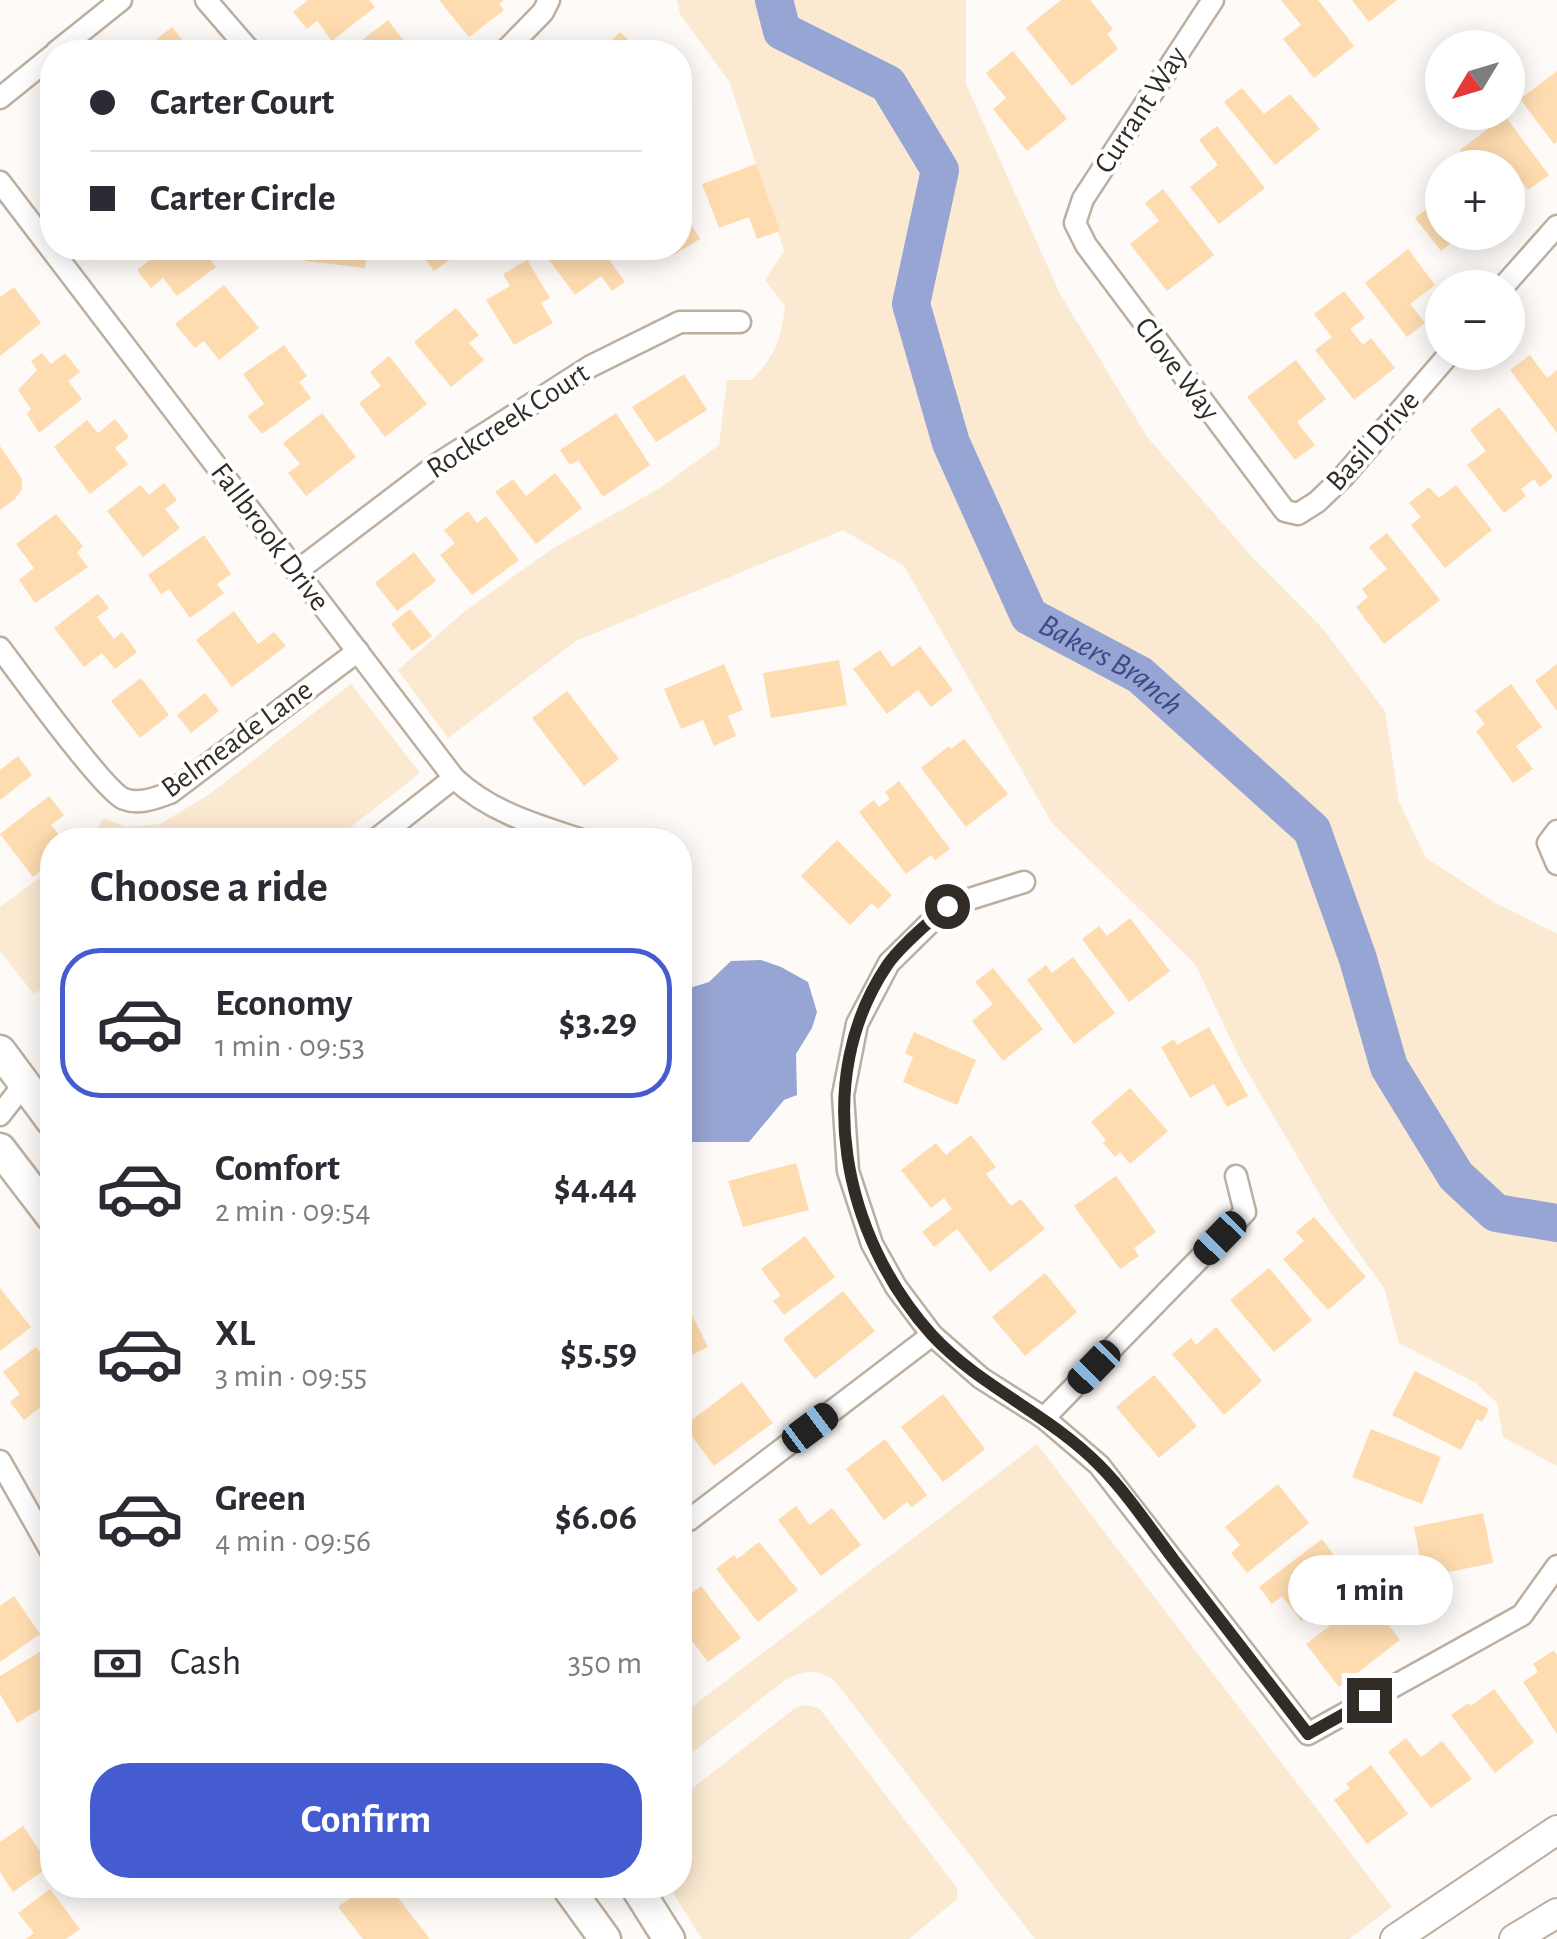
<!DOCTYPE html>
<html lang="en">
<head>
<meta charset="utf-8">
<style>
  body { margin:0; font-family:"Alegreya Sans",sans-serif; background:#f7f7f7; color:#2b2b33; height:100vh; display:flex; flex-direction:column; font-size:38px; white-space:nowrap }
  * { box-sizing:border-box; margin:0 }
  p { font-size:32px; color:#7c7c81 }
  .icon { flex:none; width:55px; height:55px; fill:none; stroke:currentColor; stroke-width:2; stroke-linecap:round; stroke-linejoin:round }
  .map { position:relative; flex:1; overflow:hidden }
  .side { position:absolute; left:40px; top:828px; width:652px; height:1070px; display:flex; flex-direction:column; background:#fff; border-radius:40px; box-shadow:0 5px 25px #0003 }
  .side>* { flex:none }
  .banner { position:absolute; left:40px; top:40px; width:652px; height:220px; border-radius:40px; box-shadow:0 5px 25px #0003; display:grid; align-content:center; height:220px; padding:0 50px; background:#fff }
  .needle { width:65px; rotate:232deg }
  .fabs { position:absolute; left:1425px; top:30px; display:grid; gap:20px }
  .fabs a { display:grid; place-items:center; width:100px; height:100px; border-radius:50%; background:#fff; box-shadow:0 5px 25px #0003; font-size:50px }
  .end { position:absolute; width:45px; height:45px; margin:-22px; border:12px solid #312c25; background:#fff; box-shadow:0 0 0 5px #fff }
  .from { border-radius:50% }
  .bubble { position:absolute; height:70px; border-radius:35px; background:#fff; box-shadow:0 5px 25px #0003; font-size:32px; font-weight:700; line-height:70px; text-align:center }
  .car { position:absolute; width:30px; height:60px; margin:-30px -15px; border-radius:12px; box-shadow:0 0 8px 2px #0007; background:linear-gradient(#222 24%,#8ab4d8 0 40%,#222 0 76%,#8ab4d8 0 86%,#222 0) }
  .banner b { display:flex; align-items:center; gap:35px; height:95px; font-size:38px }
  .banner b+b { border-top:2px solid #e1e1e2 }
  .banner i { width:25px; height:25px; background:#2b2b33 }
  ul { padding:0; list-style:none }
  li { display:flex; align-items:center; gap:30px; height:150px; margin:0 20px 15px; padding:0 30px; border:5px solid transparent; border-radius:40px }
  li div { flex:1 }
  li b { display:block; font-size:38px }
  li em { font-style:normal; font-weight:700 }
  li.selected { border-color:#445cd0 }
  li>.icon { width:90px; height:90px; stroke-width:1.5 }
  h2 { padding:0 50px; font-size:45px; line-height:120px }
  .pay { display:flex; align-items:center; gap:25px; height:110px; padding:0 50px; font-size:38px }
  .pay p { margin-inline-start:auto }
  .primary-button { display:flex; gap:20px; margin-top:auto; padding:20px 50px }
  .primary-button a { flex:1; height:115px; border-radius:40px; background:#445cd0; color:#fff; font-size:40px; font-weight:700; line-height:115px; text-align:center }
  .map>svg:first-child { display:block }
  .green { fill:#fbe9d2 }
  .water { fill:#96a5d3 }
  .lines { fill:none; stroke-linecap:round; stroke-linejoin:round }
  .river { stroke:#96a5d3; stroke-width:38 }
  .building { fill:#ffdcb0 }
  .street-casing { stroke:#bdaf9f; stroke-width:25 }
  .secondary-casing { stroke:#bdaf9f; stroke-width:32 }
  .primary-casing { stroke:#bdaf9f; stroke-width:35 }
  .street { stroke:#fff; stroke-width:20 }
  .secondary { stroke:#fff; stroke-width:28 }
  .primary { stroke:#fff; stroke-width:30 }
  .route { stroke:#312c25; stroke-width:12 }
  .labels { text-anchor:middle; dominant-baseline:central; stroke-width:8; stroke-linejoin:round; paint-order:stroke }
  .street-label { font-size:30px; fill:#312c25; stroke:#fff }
  .water-label { font-size:32px; font-style:italic; fill:#3a4a84; stroke:#fff }
</style>
</head>
<body>
<div class="map">
<svg width="1557" height="1939" viewBox="0 0 1557 1939">
  <rect width="100%" height="100%" fill="#fdfaf7"/>
  <g class="green">
    <path d="M677,0H966V84L1060,294L1148,438L1253,558L1324,630L1385,711L1399,802L1426,858L1494,902L1557,934V1466L1503,1437L1497,1403L1476,1383L1399,1343L1384,1288L1330,1212L1240,1059L1195,964L1052,823L904,566L843,530L576,641L448,738L398,670L465,611L552,549L660,488L719,445L727,380H752C776,354 781,341 785,306L765,280L784,251L730,83L680,14Z"/>
    <path d="M351,684L420,773L334,840H90L104,818L126,827L160,824L210,794Z"/>
    <path d="M52,869V982L34,994L0,951V907Z"/>
    <path d="M1037,1444L1392,1907L1349,1939H1035L834,1680C816,1669 804,1670 785,1680L680,1762V1716Z"/>
    <path d="M805,1705L819,1708L957,1888V1899L909,1939H702L668,1885H680V1798L795,1708Z"/>
  </g>
  <path class="water" d="M761,960L781,967L808,982L817,1012L812,1028L796,1054L797,1095L784,1100L749,1142H684V1173L680,1165V991L709,982L731,961Z"/>
  <g class="lines">
    <path class="river" id="s1" d="M774,0L782,31L888,84L940,170L911,304L951,443L1029,616L1140,675L1312,830L1358,959L1389,1067L1456,1176L1496,1213L1557,1223"/>
  </g>
  <g class="building">
    <path d="M308,0H369L375,7L332,41L317,21L307,29L293,12Z"/>
    <path d="M439,0H504L499,4L504,10L469,37Z"/>
    <path d="M1061,0H1090L1113,29L1107,34L1118,49L1072,86L1026,28Z"/>
    <path d="M1281,0H1318L1354,46L1314,78L1283,39L1301,25Z"/>
    <path d="M1352,0H1397L1369,22Z"/>
    <path d="M388,20L403,40L399,44L405,52H347Z"/>
    <path d="M172,27L192,52H140Z"/>
    <path d="M620,32L641,52H600Z"/>
    <path d="M1013,51L1067,119L1027,151L993,109L1006,98L986,73Z"/>
    <path d="M1557,71V142L1554,144L1520,99Z"/>
    <path d="M1242,88L1264,114L1290,94L1320,129L1275,165L1224,102Z"/>
    <path d="M1505,116L1549,175L1528,190L1512,169L1508,173V168H1473L1460,150Z"/>
    <path d="M1217,126L1265,188L1219,224L1190,187L1218,165L1199,140Z"/>
    <path d="M756,164L780,231L757,239L749,217L719,228L702,184Z"/>
    <path d="M1163,189L1214,255L1167,291L1130,244L1159,221L1145,203Z"/>
    <path d="M1442,197V232H1464L1441,251L1415,218Z"/>
    <path d="M680,206L700,239L673,255L668,248H680Z"/>
    <path d="M143,248H201L216,267L177,296L163,278L151,288L137,270L151,259Z"/>
    <path d="M307,248H367L365,268L306,261Z"/>
    <path d="M417,248H466L434,271Z"/>
    <path d="M552,248H605L602,250L625,282L612,291L601,276L575,295L544,253Z"/>
    <path d="M1408,249L1435,285L1410,304L1425,323L1407,337L1365,283Z"/>
    <path d="M527,260L550,298L541,303L553,323L514,345L486,300L510,286L503,274Z"/>
    <path d="M224,285L259,328L219,360L204,341L195,348L175,324Z"/>
    <path d="M14,287L41,323L0,356V297Z"/>
    <path d="M1344,291L1365,318L1350,329L1363,345L1371,338L1395,368L1354,400L1315,350L1332,337L1314,314Z"/>
    <path d="M456,308L479,335L469,343L484,360L451,387L414,342Z"/>
    <path d="M284,345L307,376L299,382L311,398L262,434L247,416L264,404L243,374Z"/>
    <path d="M42,353L51,364L65,353L80,372L68,381L82,399L39,433L27,414L31,409L18,390L37,370L31,361Z"/>
    <path d="M1530,355L1547,378L1557,370V433L1510,370Z"/>
    <path d="M389,356L427,404L385,437L359,403L381,386L370,372Z"/>
    <path d="M1296,360L1326,399L1297,422L1315,445L1295,460L1247,397Z"/>
    <path d="M684,374L707,410L656,442L632,407Z"/>
    <path d="M1499,407L1553,477L1540,487L1534,479L1521,489L1526,496L1504,513L1467,465L1486,451L1470,430Z"/>
    <path d="M322,413L356,457L306,496L288,473L300,464L283,443Z"/>
    <path d="M616,413L650,465L603,497L578,460L570,465L560,450Z"/>
    <path d="M115,419L129,437L115,448L128,464L90,494L54,447L87,420L98,433Z"/>
    <path d="M0,446L22,479V489L15,499L0,510Z"/>
    <path d="M555,473L582,508L536,544L495,492L513,479L526,496Z"/>
    <path d="M164,483L177,500L165,509L180,528L143,557L107,511L140,485L149,495Z"/>
    <path d="M1456,485L1492,530L1445,568L1411,525L1421,517L1409,503L1429,487L1439,498Z"/>
    <path d="M468,511L477,523L486,516L519,560L472,595L440,555L455,543L444,530Z"/>
    <path d="M56,514L83,546L77,553L88,567L35,603L19,580L34,568L16,544Z"/>
    <path d="M1387,533L1440,600L1384,644L1356,607L1368,597L1362,589L1387,569L1369,547Z"/>
    <path d="M204,535L231,574L217,584L224,593L190,618L169,589L161,594L148,575Z"/>
    <path d="M414,552L436,581L397,611L375,583Z"/>
    <path d="M98,594L109,608L97,617L114,639L122,632L137,652L115,669L102,653L84,667L54,628Z"/>
    <path d="M410,609L432,636L412,651L391,624Z"/>
    <path d="M234,611L258,644L274,632L286,646L232,687L196,640Z"/>
    <path d="M920,646L953,690L931,707L918,690L887,714L853,669L880,650L892,667Z"/>
    <path d="M839,660L847,705L771,718L763,673Z"/>
    <path d="M724,664L743,710L728,716L736,736L714,746L703,720L681,729L664,689Z"/>
    <path d="M1557,664V711L1535,681Z"/>
    <path d="M141,678L169,715L140,738L111,701Z"/>
    <path d="M1511,684L1542,727L1516,746L1533,769L1513,783L1476,731L1485,724L1475,711Z"/>
    <path d="M567,691L619,759L584,786L532,718Z"/>
    <path d="M205,693L219,711L191,733L177,715Z"/>
    <path d="M964,739L1008,794L966,827L921,768L949,746L951,749Z"/>
    <path d="M18,756L32,775L0,800V770Z"/>
    <path d="M899,781L950,849L935,860L931,855L906,874L859,812L874,800L879,807L890,799L885,792Z"/>
    <path d="M49,796L64,815L51,825L63,840H52V861L33,877L0,834Z"/>
    <path d="M837,840L892,895L878,909L872,903L850,925L801,876Z"/>
    <path d="M1130,918L1170,971L1129,1002L1082,939L1099,926L1107,936Z"/>
    <path d="M1073,957L1115,1013L1074,1044L1027,980L1046,965L1052,973Z"/>
    <path d="M993,968L1043,1029L1003,1061L972,1021L993,1004L975,982Z"/>
    <path d="M1209,1027L1248,1096L1227,1107L1214,1084L1190,1098L1161,1047L1174,1039L1177,1045Z"/>
    <path d="M914,1032L976,1060L957,1105L903,1082L913,1057L905,1053Z"/>
    <path d="M1130,1088L1168,1131L1130,1164L1120,1152L1115,1157L1103,1143L1106,1140L1091,1122Z"/>
    <path d="M971,1135L996,1167L986,1174L1011,1206L1021,1199L1045,1229L990,1272L957,1229L934,1247L922,1232L952,1209L944,1198L931,1208L901,1170L936,1143L946,1155Z"/>
    <path d="M796,1163L809,1210L743,1227L728,1181Z"/>
    <path d="M1116,1176L1156,1232L1134,1248L1139,1256L1120,1269L1074,1206Z"/>
    <path d="M1314,1217L1366,1277L1328,1310L1283,1259L1304,1241L1296,1232Z"/>
    <path d="M805,1236L835,1277L784,1315L773,1301L781,1296L761,1269Z"/>
    <path d="M1269,1268L1312,1320L1274,1352L1230,1300Z"/>
    <path d="M1045,1273L1077,1312L1025,1356L992,1317Z"/>
    <path d="M0,1288L31,1327L0,1351Z"/>
    <path d="M843,1291L875,1331L815,1379L783,1339Z"/>
    <path d="M685,1301L708,1347L680,1361V1304Z"/>
    <path d="M1216,1327L1262,1381L1224,1415L1172,1354L1191,1338L1196,1345Z"/>
    <path d="M36,1347L52,1368V1398L24,1420L10,1402L20,1394L3,1372Z"/>
    <path d="M1415,1371L1489,1409L1482,1422L1477,1419L1461,1450L1392,1415Z"/>
    <path d="M1154,1375L1197,1426L1159,1458L1116,1407Z"/>
    <path d="M742,1382L773,1423L714,1466L684,1426Z"/>
    <path d="M943,1394L985,1449L943,1482L901,1427Z"/>
    <path d="M1371,1429L1441,1457L1422,1504L1352,1477Z"/>
    <path d="M885,1439L927,1495L912,1507L907,1502L884,1520L846,1469Z"/>
    <path d="M1278,1484L1309,1523L1247,1573L1231,1553L1240,1545L1225,1527Z"/>
    <path d="M796,1506L810,1525L832,1508L861,1545L821,1576L778,1520Z"/>
    <path d="M1483,1513L1493,1563L1424,1577L1414,1527Z"/>
    <path d="M1322,1539L1353,1581L1301,1621L1282,1596L1272,1604L1259,1587Z"/>
    <path d="M759,1542L798,1590L758,1622L716,1569L734,1555L737,1559Z"/>
    <path d="M701,1586L741,1638L708,1662L680,1625V1591L685,1598Z"/>
    <path d="M14,1596L40,1634L0,1662V1606Z"/>
    <path d="M1367,1597L1400,1640L1339,1687L1306,1644Z"/>
    <path d="M48,1647L52,1656V1672L42,1678L52,1694V1702L17,1723L0,1694V1676Z"/>
    <path d="M1554,1650L1557,1655V1734L1523,1682L1538,1672L1533,1664Z"/>
    <path d="M1494,1689L1534,1742L1495,1773L1451,1715L1468,1703L1471,1706Z"/>
    <path d="M1406,1738L1421,1757L1442,1741L1472,1779L1431,1808L1388,1752Z"/>
    <path d="M1371,1765L1408,1814L1367,1844L1334,1800L1350,1788L1346,1784Z"/>
    <path d="M23,1826L50,1866L13,1892L0,1872V1842Z"/>
    <path d="M367,1885H388L430,1939H363L338,1907Z"/>
    <path d="M50,1889L80,1929L66,1939H26L34,1933L18,1913Z"/>
  </g>
  <g class="lines">
    <g class="street-casing">
      <g id="street">
        <path d="M206,0L251,52"/>
        <path d="M1213,0L1083,199L1075,223L1086,245L1285,511L1298,514L1317,502L1343,477L1451,352"/>
        <path d="M56,52L121,0"/>
        <path d="M504,52L543,12L549,0"/>
        <path d="M0,98L52,56"/>
        <path d="M0,182L454,778C490,812 536,825 582,840"/>
        <path d="M1502,288L1557,226"/>
        <path d="M297,571L439,463L591,366L680,322H740"/>
        <path d="M0,648C19,673 104,791 124,799C140,805 155,798 170,793L358,651"/>
        <path d="M1557,831L1548,843L1557,864"/>
        <path d="M375,840L454,778"/>
        <path d="M1024,882L947,906L889,963L857,1024L843,1095L848,1171L872,1244L896,1287L932,1335L981,1378L1044,1418L1099,1465L1308,1734L1522,1615L1557,1566"/>
        <path d="M0,1115L24,1084"/>
        <path d="M1044,1418L1245,1212L1236,1176"/>
        <path d="M0,1461L52,1553"/>
        <path d="M680,1508L689,1520L932,1335"/>
      </g>
    </g>
    <g class="secondary-casing">
      <g id="secondary">
        <path d="M1395,1939L1557,1830"/>
        <path d="M1514,1939L1557,1913"/>
      </g>
    </g>
    <g class="primary-casing">
      <g id="primary">
        <path d="M0,1051L52,1121"/>
        <path d="M0,1149L52,1217"/>
        <path d="M566,1885L605,1939"/>
        <path d="M635,1885L669,1939"/>
      </g>
    </g>
    <use href="#street" class="street"/>
    <use href="#secondary" class="secondary"/>
    <use href="#primary" class="primary"/>
  </g>
  <g class="lines">
    <path class="route" d="M947,906C928,924 903,943 888,964C810,1078 843,1237 932,1335C980,1387 1049,1414 1099,1465C1127,1493 1150,1528 1174,1560C1219,1618 1263,1676 1308,1734L1369,1700"/>
  </g>
  <g class="labels">
    <g class="street-label">
      <text transform="translate(1141 110) rotate(-57)">Currant Way</text>
      <text transform="translate(1177 369) rotate(53)">Clove Way</text>
      <text transform="translate(508 421) rotate(-33)">Rockcreek Court</text>
      <text transform="translate(1373 441) rotate(-48)">Basil Drive</text>
      <text transform="translate(270 537) rotate(53)">Fallbrook Drive</text>
      <text transform="translate(237 739) rotate(-36)">Belmeade Lane</text>
    </g>
    <g class="water-label">
      <text stroke="none"><textPath href="#s1" startOffset="818">Bakers Branch</textPath></text>
    </g>
  </g>
</svg>
<div class="fabs">
<a><svg class="needle" viewBox="-14 -14 28 28"><path d="M0-13l5 13h-10z" fill="#e53935"/><path d="M0 13l5-13h-10z" fill="#7c7c81"/></svg></a>
<a>+</a>
<a>−</a>
</div>
<i class="end from" style="left:947px;top:906px"></i>
<i class="end" style="left:1369px;top:1700px"></i>
<div class="bubble" style="left:1288px;top:1555px;width:165px">1 min</div>
<i class="car" style="left:1220px;top:1238px;rotate:224deg"></i>
<i class="car" style="left:1094px;top:1367px;rotate:224deg"></i>
<i class="car" style="left:810px;top:1428px;rotate:53deg"></i>
<div class="banner">
<b><i class="from"></i>Carter Court</b>
<b><i></i>Carter Circle</b>
</div>
<section class="side">
<h2>Choose a ride</h2>
<ul>
<li class="selected"><svg class="icon" aria-label="car" viewBox="0 0 24 24"><path d="M5 17H2v-5l4-1 3-4h7l3 4 3 1v5h-3M9 17h6M6 11h13"/><circle cx="7" cy="17" r="2"/><circle cx="17" cy="17" r="2"/></svg><div><b>Economy</b><p>1 min · 09:53</p></div><em>$3.29</em></li>
<li><svg class="icon" aria-label="car" viewBox="0 0 24 24"><path d="M5 17H2v-5l4-1 3-4h7l3 4 3 1v5h-3M9 17h6M6 11h13"/><circle cx="7" cy="17" r="2"/><circle cx="17" cy="17" r="2"/></svg><div><b>Comfort</b><p>2 min · 09:54</p></div><em>$4.44</em></li>
<li><svg class="icon" aria-label="car" viewBox="0 0 24 24"><path d="M5 17H2v-5l4-1 3-4h7l3 4 3 1v5h-3M9 17h6M6 11h13"/><circle cx="7" cy="17" r="2"/><circle cx="17" cy="17" r="2"/></svg><div><b>XL</b><p>3 min · 09:55</p></div><em>$5.59</em></li>
<li><svg class="icon" aria-label="car" viewBox="0 0 24 24"><path d="M5 17H2v-5l4-1 3-4h7l3 4 3 1v5h-3M9 17h6M6 11h13"/><circle cx="7" cy="17" r="2"/><circle cx="17" cy="17" r="2"/></svg><div><b>Green</b><p>4 min · 09:56</p></div><em>$6.06</em></li>
</ul>
<div class="pay"><svg class="icon" aria-label="cash" viewBox="0 0 24 24"><path d="M3 7h18v10H3z"/><circle cx="12" cy="12" r="2"/></svg>Cash<p>350 m</p></div>
<div class="primary-button"><a>Confirm</a></div>
</section>
</div>
</body>
</html>
